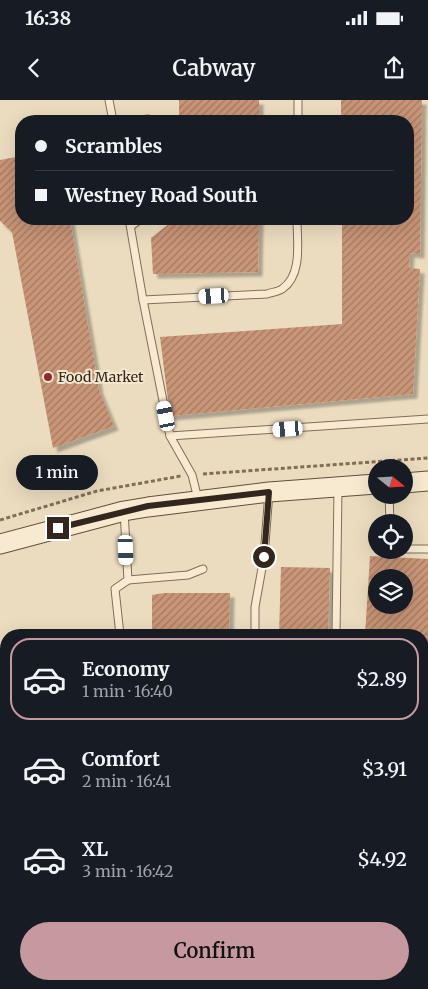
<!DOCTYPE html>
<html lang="en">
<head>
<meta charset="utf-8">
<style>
  body { margin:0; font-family:Merriweather,serif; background:#20242c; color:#f1f3f6; height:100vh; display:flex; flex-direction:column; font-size:19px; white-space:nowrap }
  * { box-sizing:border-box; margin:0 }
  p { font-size:16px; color:#9ea1a6 }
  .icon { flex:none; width:28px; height:28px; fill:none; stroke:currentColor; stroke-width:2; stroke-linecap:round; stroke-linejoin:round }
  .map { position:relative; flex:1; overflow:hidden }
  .panel { position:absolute; left:0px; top:529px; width:429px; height:361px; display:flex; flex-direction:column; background:#171b24; border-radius:20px 20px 0 0; box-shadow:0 5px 20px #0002 }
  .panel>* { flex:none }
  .guide { position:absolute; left:15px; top:15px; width:399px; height:110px; border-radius:20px; box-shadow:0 5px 20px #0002; display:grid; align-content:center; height:110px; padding:0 20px; background:#171b24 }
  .needle { width:32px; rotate:108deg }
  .fabs { position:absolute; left:368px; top:359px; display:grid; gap:10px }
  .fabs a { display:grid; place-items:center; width:45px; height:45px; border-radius:50%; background:#171b24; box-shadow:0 5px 20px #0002; font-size:25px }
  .end { position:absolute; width:22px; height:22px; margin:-11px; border:6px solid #33261c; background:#fff; box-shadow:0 0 0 2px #fff }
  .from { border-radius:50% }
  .bubble { position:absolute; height:35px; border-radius:18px; background:#171b24; box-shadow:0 5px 20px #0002; font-size:16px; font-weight:600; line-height:35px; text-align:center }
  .car { position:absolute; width:15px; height:30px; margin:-15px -8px; border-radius:6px; box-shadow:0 0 4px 1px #0007; background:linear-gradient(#fff 24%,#345 0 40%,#fff 0 76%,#345 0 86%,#fff 0) }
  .guide b { display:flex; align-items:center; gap:18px; height:48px; font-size:19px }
  .guide b+b { border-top:1px solid #363941 }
  .guide i { width:12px; height:12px; background:#f1f3f6 }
  ul { padding:9px 0 0; list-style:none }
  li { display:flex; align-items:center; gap:15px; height:82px; margin:0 10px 8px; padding:0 10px; border:2px solid transparent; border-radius:20px }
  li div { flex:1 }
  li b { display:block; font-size:19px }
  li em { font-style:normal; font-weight:600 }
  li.active { border-color:#c5999d }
  li>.icon { width:45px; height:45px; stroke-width:1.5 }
  .action { display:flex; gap:10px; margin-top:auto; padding:10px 20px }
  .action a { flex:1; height:58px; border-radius:30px; background:#c5999d; color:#111; font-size:20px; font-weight:600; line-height:58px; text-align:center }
  .status { display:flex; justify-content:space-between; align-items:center; height:35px; padding:0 25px; background:#171b24; direction:ltr }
  .status svg { height:14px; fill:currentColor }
  header { display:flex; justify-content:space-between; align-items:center; height:65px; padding:0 20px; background:#171b24; font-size:22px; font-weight:600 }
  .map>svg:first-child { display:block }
  .building { fill:url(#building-hatch); fill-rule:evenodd; filter:url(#shadow) }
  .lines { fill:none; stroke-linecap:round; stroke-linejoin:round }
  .service-casing { stroke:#836d58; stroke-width:9 }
  .secondary-casing { stroke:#654e3b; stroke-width:21 }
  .path { stroke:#836d58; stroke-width:3; stroke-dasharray:4 2.5; stroke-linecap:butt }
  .service { stroke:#f7ead1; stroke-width:7 }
  .secondary { stroke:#f7ead1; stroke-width:19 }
  .route { stroke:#33261c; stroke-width:6 }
  .poi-dot { fill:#8f2b30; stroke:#f3e7ce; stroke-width:2 }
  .labels { text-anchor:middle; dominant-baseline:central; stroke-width:4; stroke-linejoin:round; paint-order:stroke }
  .poi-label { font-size:14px; fill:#33261c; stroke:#f3e7ce; text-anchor:start }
</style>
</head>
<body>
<div class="status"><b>16:38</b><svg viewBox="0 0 49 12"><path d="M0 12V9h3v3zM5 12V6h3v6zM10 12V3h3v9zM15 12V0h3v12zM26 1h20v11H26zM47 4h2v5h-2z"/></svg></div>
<header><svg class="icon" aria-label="back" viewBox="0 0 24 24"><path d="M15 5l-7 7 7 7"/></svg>Cabway<svg class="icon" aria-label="share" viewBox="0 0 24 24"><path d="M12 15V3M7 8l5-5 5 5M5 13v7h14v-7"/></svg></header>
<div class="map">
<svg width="428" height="889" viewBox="0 0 428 889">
  <defs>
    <pattern id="building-hatch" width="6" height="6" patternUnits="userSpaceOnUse" patternTransform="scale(1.25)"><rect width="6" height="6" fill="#c89576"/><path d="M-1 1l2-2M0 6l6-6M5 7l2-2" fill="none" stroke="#a37960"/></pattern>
    <filter id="shadow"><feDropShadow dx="4.5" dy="4.5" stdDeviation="1" flood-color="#0004"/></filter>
  </defs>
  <rect width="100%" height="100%" fill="#ebdcbf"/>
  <g class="building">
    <rect x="179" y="0" width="80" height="21"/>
    <path d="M341,0H422L420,154L410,153L409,168L420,169L413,294L170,316L160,237L342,224V119H408V21H341Z"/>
    <path d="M21,56V119H70L99,290L114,326L53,348L12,132L0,121V60Z"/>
    <path d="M175,119H259L258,172L153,174L151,138Z"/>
    <path d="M370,456L428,459V549L422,548V535H365ZM376,478H404V505H376Z"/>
    <path d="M281,467L330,468L328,535H279Z"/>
    <path d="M164,493H230L229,535H152V495Z"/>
    <path d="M0,554L6,576V613L0,616Z"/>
  </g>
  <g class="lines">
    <g class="service-casing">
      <g id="service">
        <path d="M109,0L113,21"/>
        <path d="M130,21L148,19L153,21"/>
        <path d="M298,21V0"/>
        <path d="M129,119L143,200L170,336L192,375L198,399"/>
        <path d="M131,126L141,119"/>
        <path d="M143,200L267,194C272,192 278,192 282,189C303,175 297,141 297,119"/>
        <path d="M170,336L428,319"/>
        <path d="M389,395L390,422"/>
        <path d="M404,449H428"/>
        <path d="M128,480L188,475L203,469"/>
        <path d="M120,535L115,489L128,480L124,411"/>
        <path d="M255,535V507L264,457L269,392"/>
        <path d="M336,535L338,388"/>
        <path d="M422,602H428"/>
        <path d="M422,684H428"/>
        <path d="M0,777L6,776"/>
        <path d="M422,876H428"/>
        <path d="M158,889L161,884"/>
      </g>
    </g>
    <g class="secondary-casing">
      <g id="secondary">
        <path d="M404,383L428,381"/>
        <path d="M0,444L124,411L148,407L269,392L376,384"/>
      </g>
    </g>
    <g class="path">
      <path d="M203,374L428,358"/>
      <path d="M0,420L97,391L181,376"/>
    </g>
    <use href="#service" class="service"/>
    <use href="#secondary" class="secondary"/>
  </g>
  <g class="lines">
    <path class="route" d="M58,428L148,406L269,392L264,457"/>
  </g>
  <circle class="poi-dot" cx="48" cy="277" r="5"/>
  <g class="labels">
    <g class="poi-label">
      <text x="58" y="277">Food Market</text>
    </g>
  </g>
</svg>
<div class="fabs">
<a><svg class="needle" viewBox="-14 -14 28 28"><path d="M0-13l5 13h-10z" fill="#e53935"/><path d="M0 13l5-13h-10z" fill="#9ea1a6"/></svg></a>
<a><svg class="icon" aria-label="locate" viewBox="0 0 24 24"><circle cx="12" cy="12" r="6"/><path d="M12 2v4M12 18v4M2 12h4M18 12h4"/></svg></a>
<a><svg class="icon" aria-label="layers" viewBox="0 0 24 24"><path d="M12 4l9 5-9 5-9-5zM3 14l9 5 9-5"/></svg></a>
</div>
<i class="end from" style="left:264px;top:457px"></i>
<i class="end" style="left:58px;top:428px"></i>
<div class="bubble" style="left:16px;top:355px;width:82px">1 min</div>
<i class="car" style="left:214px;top:196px;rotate:267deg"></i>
<i class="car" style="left:166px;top:316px;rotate:349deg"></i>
<i class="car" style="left:288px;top:329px;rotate:266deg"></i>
<i class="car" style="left:126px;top:450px;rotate:178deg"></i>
<div class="guide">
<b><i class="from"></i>Scrambles</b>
<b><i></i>Westney Road South</b>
</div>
<section class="panel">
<ul>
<li class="active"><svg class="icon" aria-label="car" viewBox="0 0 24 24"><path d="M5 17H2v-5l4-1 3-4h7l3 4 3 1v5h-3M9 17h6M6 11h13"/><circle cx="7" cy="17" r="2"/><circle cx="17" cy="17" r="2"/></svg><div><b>Economy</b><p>1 min · 16:40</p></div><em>$2.89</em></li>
<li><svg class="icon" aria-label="car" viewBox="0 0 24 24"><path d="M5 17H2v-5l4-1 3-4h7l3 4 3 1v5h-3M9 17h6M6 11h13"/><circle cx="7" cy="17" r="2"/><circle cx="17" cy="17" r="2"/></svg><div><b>Comfort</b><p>2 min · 16:41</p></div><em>$3.91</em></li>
<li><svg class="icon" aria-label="car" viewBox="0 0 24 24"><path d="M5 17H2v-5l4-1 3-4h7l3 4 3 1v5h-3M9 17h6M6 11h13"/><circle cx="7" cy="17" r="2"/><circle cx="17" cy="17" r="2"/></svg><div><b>XL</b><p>3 min · 16:42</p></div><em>$4.92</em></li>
</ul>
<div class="action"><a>Confirm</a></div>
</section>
</div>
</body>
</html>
